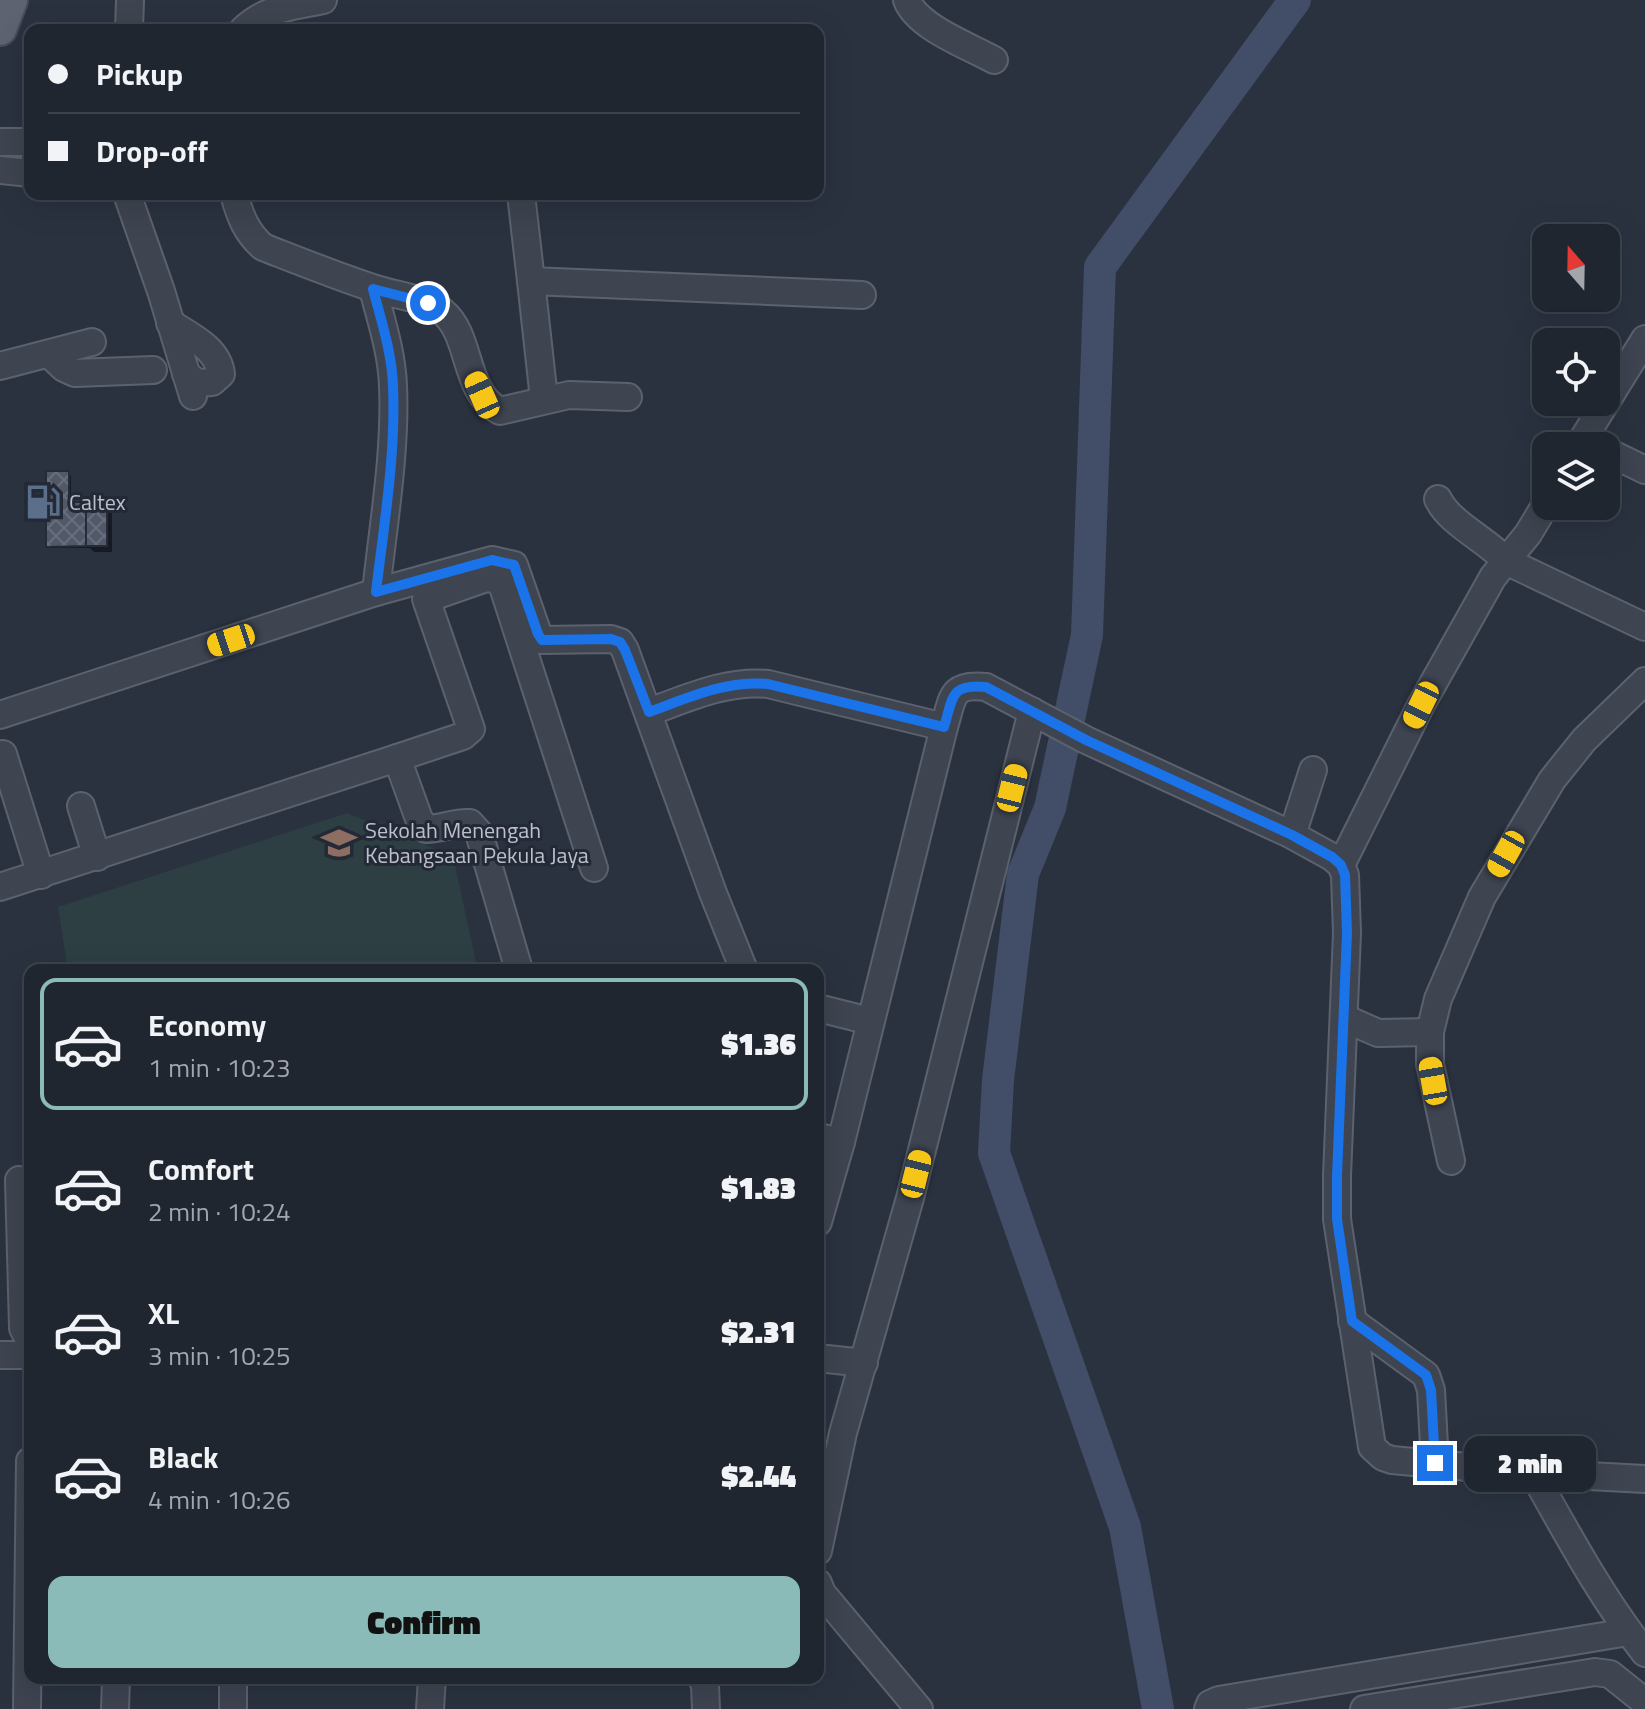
<!DOCTYPE html>
<html lang="en">
<head>
<meta charset="utf-8">
<style>
  body { margin:0; font-family:"Titillium Web",sans-serif; background:#282e38; color:#f1f3f6; height:100vh; display:flex; flex-direction:column; font-size:30px; white-space:nowrap }
  * { box-sizing:border-box; margin:0 }
  p { font-size:26px; color:#a2a5ab }
  .icon { flex:none; width:44px; height:44px; fill:none; stroke:currentColor; stroke-width:2; stroke-linecap:round; stroke-linejoin:round }
  .map { position:relative; flex:1; overflow:hidden }
  .side { position:absolute; left:24px; top:964px; width:800px; height:720px; display:flex; flex-direction:column; background:#202630; border-radius:16px; box-shadow:0 8px 32px #0002,0 0 0 2px #3d434c }
  .side>* { flex:none }
  .hud { position:absolute; left:24px; top:24px; width:800px; height:176px; border-radius:16px; box-shadow:0 8px 32px #0002,0 0 0 2px #3d434c; display:grid; align-content:center; height:176px; padding:0 24px; background:#202630 }
  .needle { width:52px; rotate:340deg }
  .tools { position:absolute; left:1532px; top:224px; display:grid; gap:16px }
  .tools a { display:grid; place-items:center; width:88px; height:88px; border-radius:16px; background:#202630; box-shadow:0 8px 32px #0002,0 0 0 2px #3d434c; font-size:40px }
  .end { position:absolute; width:36px; height:36px; margin:-18px; border:10px solid #1a73e8; background:#fff; box-shadow:0 0 0 4px #fff }
  .from { border-radius:50% }
  .bubble { position:absolute; height:56px; border-radius:16px; background:#202630; box-shadow:0 8px 32px #0002,0 0 0 2px #3d434c; font-size:26px; font-weight:800; line-height:56px; text-align:center }
  .car { position:absolute; width:24px; height:48px; margin:-24px -12px; border-radius:10px; box-shadow:0 0 6px 2px #0007; background:linear-gradient(#f5c518 24%,#345 0 40%,#f5c518 0 76%,#345 0 86%,#f5c518 0) }
  .hud b { display:flex; align-items:center; gap:28px; height:76px; font-size:30px }
  .hud b+b { border-top:2px solid #3d434c }
  .hud i { width:20px; height:20px; background:#f1f3f6 }
  ul { padding:14px 0 0; list-style:none }
  li { display:flex; align-items:center; gap:24px; height:132px; margin:0 16px 12px; padding:0 8px; border:4px solid transparent; border-radius:16px }
  li div { flex:1 }
  li b { display:block; font-size:30px }
  li em { font-style:normal; font-weight:800 }
  li.active { border-color:#8bbbb9 }
  li>.icon { width:72px; height:72px; stroke-width:1.5 }
  .primary-button { display:flex; gap:16px; margin-top:auto; padding:16px 24px }
  .primary-button a { flex:1; height:92px; border-radius:16px; background:#8bbbb9; color:#111; font-size:32px; font-weight:800; line-height:92px; text-align:center }
  .map>svg:first-child { display:block }
  .pitch { fill:#2d3f42 }
  .shadow { fill:#0007 }
  .lines { fill:none; stroke-linecap:round; stroke-linejoin:round }
  .river { stroke:#424e67; stroke-width:32 }
  .building { fill:url(#building-cross-hatch); stroke:#252b38; stroke-width:2 }
  .minor-casing { stroke:#5c626d; stroke-width:30 }
  .major-casing { stroke:#484d59; stroke-width:36 }
  .minor { stroke:#3e4450; stroke-width:26 }
  .major { stroke:#5d6370; stroke-width:32 }
  .route { stroke:#1a73e8; stroke-width:10 }
  .labels { text-anchor:middle; dominant-baseline:central; stroke-width:6; stroke-linejoin:round; paint-order:stroke }
  .poi-label { font-size:22px; fill:#bbc0ca; stroke:#232936; text-anchor:start }
</style>
</head>
<body>
<div class="map">
<svg width="1645" height="1709" viewBox="0 0 1645 1709">
  <defs>
    <pattern id="building-cross-hatch" width="8" height="8" patternUnits="userSpaceOnUse" patternTransform="scale(2)"><rect width="8" height="8" fill="#515968"/><path d="M0 0l8 8M0 8l8-8" fill="none" stroke="#686f7c"/></pattern>
  </defs>
  <rect width="100%" height="100%" fill="#2a3240"/>
  <path class="pitch" d="M347,813L453,856L477,967L472,970H68L58,907Z"/>
  <path class="shadow" d="M68,473L71,476V504H106L112,510V552H94L90,548H51L48,546Z"/>
  <g class="lines">
    <path class="river" d="M1158,1709L1125,1527L994,1153L998,1080L1023,874L1050,808L1087,635L1100,267L1295,0"/>
  </g>
  <g class="building">
    <path d="M46,471H69V502H86V546L46,547Z"/>
    <rect x="86" y="502" width="21" height="44"/>
  </g>
  <g class="lines">
    <g class="minor-casing">
      <g id="minor">
        <path d="M907,0C917,27 969,46 994,60"/>
        <path d="M129,30L130,0"/>
        <path d="M243,30C265,8 294,6 323,0"/>
        <path d="M0,142H30"/>
        <path d="M0,170L30,173"/>
        <path d="M127,194L161,291L193,396"/>
        <path d="M234,194C240,216 246,232 263,247C299,261 336,276 373,288C396,296 424,297 443,312C472,336 463,392 500,411L569,395L628,397"/>
        <path d="M521,194L531,281L862,295"/>
        <path d="M531,281L544,399"/>
        <path d="M373,289C381,320 392,353 393,386C396,452 383,526 376,592"/>
        <path d="M170,323C190,336 218,348 221,374L212,382L197,383L186,374"/>
        <path d="M49,354L64,368L75,373L153,370"/>
        <path d="M0,366L92,342"/>
        <path d="M1606,402L1645,339"/>
        <path d="M1583,439L1606,402"/>
        <path d="M1606,451L1645,470"/>
        <path d="M1438,499C1449,523 1487,540 1506,561L1645,627"/>
        <path d="M649,712C688,698 726,680 768,684L944,727"/>
        <path d="M0,715L376,592L492,560L514,565L538,634L542,640L611,639L620,642L625,650L713,893L744,970"/>
        <path d="M3,754L41,875"/>
        <path d="M397,758L463,736L471,729L426,599L486,578L495,579L502,584L594,868"/>
        <path d="M81,806L97,857"/>
        <path d="M1292,835L1313,770"/>
        <path d="M1341,865L1421,705L1493,577L1528,534L1546,504"/>
        <path d="M0,887L397,758L419,819L426,829C442,829 454,822 470,823L479,833L519,970"/>
        <path d="M818,1008L870,1021"/>
        <path d="M1344,1018L1378,1033L1430,1032"/>
        <path d="M818,1137L841,1142"/>
        <path d="M1451,1161L1430,1064V1032L1438,999L1482,897L1552,780L1584,740L1645,681"/>
        <path d="M19,1180L23,1328L26,1334L30,1335"/>
        <path d="M818,1222L841,1142L944,727C953,698 950,683 986,687L1086,740L1292,835L1332,857L1341,865L1345,875L1347,933L1337,1176V1219L1372,1447L1383,1457L1392,1460L1533,1473C1568,1535 1601,1597 1645,1653"/>
        <path d="M1352,1321L1426,1375L1431,1390L1435,1463"/>
        <path d="M0,1355H30"/>
        <path d="M818,1358L864,1363"/>
        <path d="M1533,1473L1645,1479"/>
        <path d="M818,1551L843,1433L910,1198L1032,711"/>
        <path d="M818,1583L822,1593L919,1709"/>
        <path d="M702,1678L705,1686L706,1709"/>
        <path d="M27,1709L30,1461"/>
        <path d="M115,1709L116,1678"/>
        <path d="M233,1709V1678"/>
        <path d="M430,1709L432,1678"/>
        <path d="M1208,1709L1210,1704L1219,1700L1628,1632"/>
        <path d="M1364,1709L1595,1672L1610,1674L1645,1702"/>
      </g>
    </g>
    <g class="major-casing">
      <path id="major" d="M0,29L11,0"/>
    </g>
    <use href="#minor" class="minor"/>
    <use href="#major" class="major"/>
  </g>
  <g class="lines">
    <path class="route" d="M428,303L373,289C381,320 392,353 393,386C396,454 384,524 376,592L492,560L514,565L538,634L542,640L611,639L620,642L625,650L649,712C688,698 726,680 768,684L944,727C953,698 950,683 986,687L1086,740L1292,835L1332,857L1341,865L1345,875L1347,933L1337,1176V1219L1352,1321L1426,1375L1431,1390L1435,1463"/>
  </g>
  <defs>
    <g id="fuel-bare" transform="scale(2.76)"><path d="M-5.5-6h7V0h2V4h1.3V-2.5L3-4.5l.8-.8L6-3V5H2.5V1h-1V6h-7ZM-4.2-4.7v3.2H.2V-4.7Z" fill="#5c6f8a" stroke="#232936" stroke-width="2.5" paint-order="stroke"/></g>
    <g id="school-bare" transform="scale(2.76)"><path d="M0-5L7-2L0 1L-7-2ZM-4 1L0 2.5L4 1V4Q0 6-4 4Z" fill="#8d6e63" stroke="#232936" stroke-width="2.5" paint-order="stroke"/></g>
  </defs>
  <g fill-rule="evenodd">
    <use href="#fuel-bare" x="43" y="502"/>
    <use href="#school-bare" x="339" y="843"/>
  </g>
  <g class="labels">
    <g class="poi-label">
      <text x="69" y="502">Caltex</text>
      <text x="365" y="830">Sekolah Menengah<tspan x="365" dy="25">Kebangsaan Pekula Jaya</tspan></text>
    </g>
  </g>
</svg>
<div class="tools">
<a><svg class="needle" viewBox="-14 -14 28 28"><path d="M0-13l5 13h-10z" fill="#e53935"/><path d="M0 13l5-13h-10z" fill="#a2a5ab"/></svg></a>
<a><svg class="icon" aria-label="locate" viewBox="0 0 24 24"><circle cx="12" cy="12" r="6"/><path d="M12 2v4M12 18v4M2 12h4M18 12h4"/></svg></a>
<a><svg class="icon" aria-label="layers" viewBox="0 0 24 24"><path d="M12 4l9 5-9 5-9-5zM3 14l9 5 9-5"/></svg></a>
</div>
<i class="end from" style="left:428px;top:303px"></i>
<i class="end" style="left:1435px;top:1463px"></i>
<div class="bubble" style="left:1464px;top:1436px;width:132px">2 min</div>
<i class="car" style="left:482px;top:395px;rotate:336deg"></i>
<i class="car" style="left:231px;top:640px;rotate:252deg"></i>
<i class="car" style="left:1421px;top:705px;rotate:206deg"></i>
<i class="car" style="left:1012px;top:788px;rotate:14deg"></i>
<i class="car" style="left:1506px;top:854px;rotate:209deg"></i>
<i class="car" style="left:1433px;top:1081px;rotate:350deg"></i>
<i class="car" style="left:916px;top:1174px;rotate:14deg"></i>
<div class="hud">
<b><i class="from"></i>Pickup</b>
<b><i></i>Drop-off</b>
</div>
<section class="side">
<ul>
<li class="active"><svg class="icon" aria-label="car" viewBox="0 0 24 24"><path d="M5 17H2v-5l4-1 3-4h7l3 4 3 1v5h-3M9 17h6M6 11h13"/><circle cx="7" cy="17" r="2"/><circle cx="17" cy="17" r="2"/></svg><div><b>Economy</b><p>1 min · 10:23</p></div><em>$1.36</em></li>
<li><svg class="icon" aria-label="car" viewBox="0 0 24 24"><path d="M5 17H2v-5l4-1 3-4h7l3 4 3 1v5h-3M9 17h6M6 11h13"/><circle cx="7" cy="17" r="2"/><circle cx="17" cy="17" r="2"/></svg><div><b>Comfort</b><p>2 min · 10:24</p></div><em>$1.83</em></li>
<li><svg class="icon" aria-label="car" viewBox="0 0 24 24"><path d="M5 17H2v-5l4-1 3-4h7l3 4 3 1v5h-3M9 17h6M6 11h13"/><circle cx="7" cy="17" r="2"/><circle cx="17" cy="17" r="2"/></svg><div><b>XL</b><p>3 min · 10:25</p></div><em>$2.31</em></li>
<li><svg class="icon" aria-label="car" viewBox="0 0 24 24"><path d="M5 17H2v-5l4-1 3-4h7l3 4 3 1v5h-3M9 17h6M6 11h13"/><circle cx="7" cy="17" r="2"/><circle cx="17" cy="17" r="2"/></svg><div><b>Black</b><p>4 min · 10:26</p></div><em>$2.44</em></li>
</ul>
<div class="primary-button"><a>Confirm</a></div>
</section>
</div>
</body>
</html>
